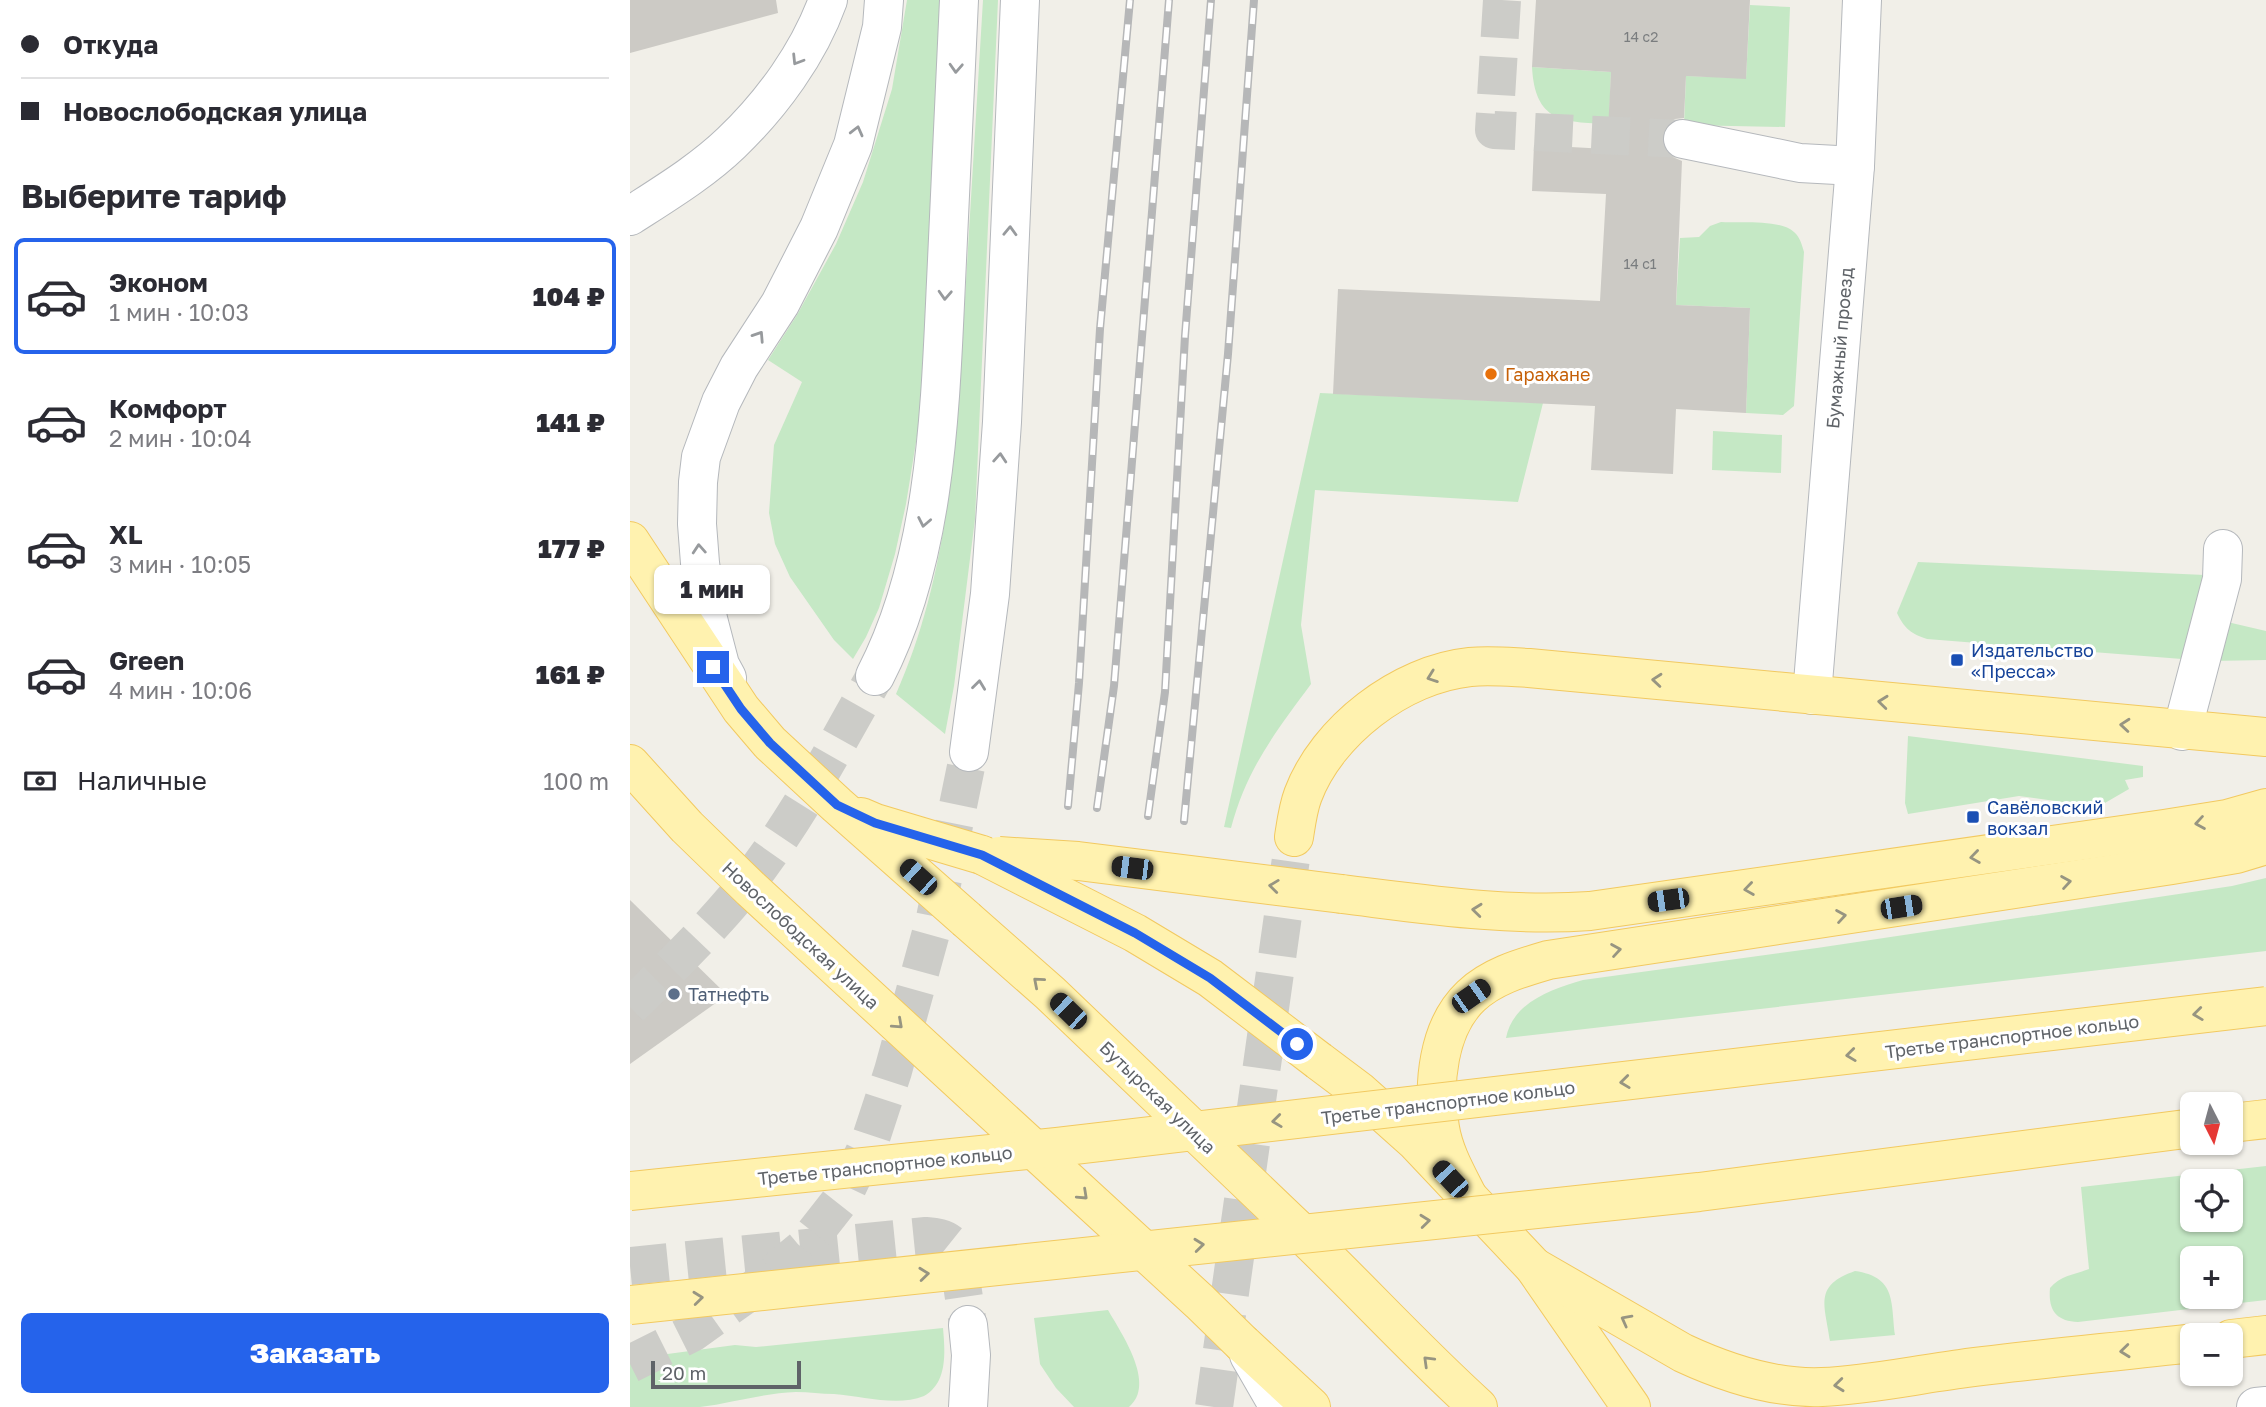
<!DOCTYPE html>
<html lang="ru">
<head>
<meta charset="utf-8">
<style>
  body { margin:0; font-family:"Golos Text",sans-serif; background:#f2f2f3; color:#2b2b33; height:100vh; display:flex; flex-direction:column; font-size:26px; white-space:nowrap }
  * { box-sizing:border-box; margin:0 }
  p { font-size:23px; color:#7c7c81 }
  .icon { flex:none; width:38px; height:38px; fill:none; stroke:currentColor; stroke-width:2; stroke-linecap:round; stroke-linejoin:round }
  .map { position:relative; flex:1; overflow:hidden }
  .details { display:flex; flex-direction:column; background:#fff; width:630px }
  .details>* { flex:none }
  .guide { display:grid; align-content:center; height:154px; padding:0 21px; background:#fff }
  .needle { width:46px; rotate:174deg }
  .buttons { position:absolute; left:1550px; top:1092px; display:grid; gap:14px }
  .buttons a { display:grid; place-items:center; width:63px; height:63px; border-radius:10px; background:#fff; box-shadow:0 2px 5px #0004; font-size:35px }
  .scale { position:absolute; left:21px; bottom:18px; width:150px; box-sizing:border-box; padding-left:7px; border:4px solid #5f6368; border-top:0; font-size:19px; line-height:24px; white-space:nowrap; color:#5f6368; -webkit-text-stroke:5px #fff; paint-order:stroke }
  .end { position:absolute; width:32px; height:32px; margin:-16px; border:9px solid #2563eb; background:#fff; box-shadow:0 0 0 4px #fff }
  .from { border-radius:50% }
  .bubble { position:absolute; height:49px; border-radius:10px; background:#fff; box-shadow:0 2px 5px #0004; font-size:23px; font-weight:800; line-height:49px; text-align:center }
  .car { position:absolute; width:21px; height:42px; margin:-21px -10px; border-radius:9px; box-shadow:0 0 5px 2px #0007; background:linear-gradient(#222 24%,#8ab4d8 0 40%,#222 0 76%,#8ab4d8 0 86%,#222 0) }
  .guide b { display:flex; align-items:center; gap:24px; height:66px; font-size:26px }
  .guide b+b { border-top:2px solid #e1e1e2 }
  .guide i { width:18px; height:18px; background:#2b2b33 }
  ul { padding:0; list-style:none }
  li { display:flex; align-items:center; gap:21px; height:116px; margin:0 14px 10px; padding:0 7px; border:4px solid transparent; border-radius:10px }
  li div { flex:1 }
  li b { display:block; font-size:26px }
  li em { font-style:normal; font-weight:800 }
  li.on { border-color:#2563eb }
  li>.icon { width:63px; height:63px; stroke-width:1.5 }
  h2 { padding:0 21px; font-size:32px; line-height:84px }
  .pay { display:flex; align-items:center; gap:18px; height:77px; padding:0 21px; font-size:26px }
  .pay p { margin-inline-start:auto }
  .cta { display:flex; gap:14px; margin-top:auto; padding:14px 21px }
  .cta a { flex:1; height:80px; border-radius:10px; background:#2563eb; color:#fff; font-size:28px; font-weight:800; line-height:80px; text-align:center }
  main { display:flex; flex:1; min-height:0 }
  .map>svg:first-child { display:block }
  .green { fill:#c5e8c5; fill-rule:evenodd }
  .building { fill:#cccac5 }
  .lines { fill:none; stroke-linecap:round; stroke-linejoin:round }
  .minor-tunnel { stroke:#ccccc8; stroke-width:38; stroke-dasharray:38 19; stroke-linecap:butt }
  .major-tunnel { stroke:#ccccc8; stroke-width:38; stroke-dasharray:38 19; stroke-linecap:butt }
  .minor-casing { stroke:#b5b8bc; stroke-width:40 }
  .major-casing { stroke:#f2c960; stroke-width:40 }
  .minor { stroke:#fff; stroke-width:38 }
  .major { stroke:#fff2af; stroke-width:38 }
  .rail-casing { stroke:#b6b7b8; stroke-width:8 }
  .rail { stroke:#fff; stroke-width:5; stroke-dasharray:16; stroke-linecap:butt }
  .major-bridge-casing { stroke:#f2c960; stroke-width:40; stroke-linecap:butt }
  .major-bridge { stroke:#fff2af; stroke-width:38 }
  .oneway { stroke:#979a9d }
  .oneway2 { stroke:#979581 }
  .route { stroke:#2563eb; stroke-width:9 }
  .food-dot { fill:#e8710a; stroke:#fff; stroke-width:2.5 }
  .transit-dot { fill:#1a4fb4; stroke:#fff; stroke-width:2.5 }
  .service-dot { fill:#5c6f8a; stroke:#fff; stroke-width:2.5 }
  .labels { text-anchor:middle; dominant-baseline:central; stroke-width:6; stroke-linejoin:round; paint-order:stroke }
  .number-label { font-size:14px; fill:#7a7d7f }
  .street-label { font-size:18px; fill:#5f6368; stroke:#fff }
  .food-label { font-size:18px; fill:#c56008; stroke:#fff; text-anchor:start }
  .transit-label { font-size:18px; fill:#164399; stroke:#fff; text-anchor:start }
  .service-label { font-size:18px; fill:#4e5e75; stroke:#fff; text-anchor:start }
</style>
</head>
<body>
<main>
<section class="details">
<div class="guide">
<b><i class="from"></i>Откуда</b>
<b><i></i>Новослободская улица</b>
</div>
<h2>Выберите тариф</h2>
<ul>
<li class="on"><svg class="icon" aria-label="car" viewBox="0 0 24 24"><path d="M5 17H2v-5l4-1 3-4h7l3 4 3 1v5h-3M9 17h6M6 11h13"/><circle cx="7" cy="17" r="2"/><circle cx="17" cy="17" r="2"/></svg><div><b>Эконом</b><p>1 мин · 10:03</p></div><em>104 ₽</em></li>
<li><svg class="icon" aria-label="car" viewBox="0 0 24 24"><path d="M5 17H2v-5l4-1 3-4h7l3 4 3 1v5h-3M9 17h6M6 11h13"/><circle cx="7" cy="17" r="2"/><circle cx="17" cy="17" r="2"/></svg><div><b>Комфорт</b><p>2 мин · 10:04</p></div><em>141 ₽</em></li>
<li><svg class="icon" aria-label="car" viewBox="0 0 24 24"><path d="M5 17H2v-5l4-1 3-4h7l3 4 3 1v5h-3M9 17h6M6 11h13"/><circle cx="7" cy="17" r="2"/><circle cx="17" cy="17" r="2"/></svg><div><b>XL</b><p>3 мин · 10:05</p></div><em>177 ₽</em></li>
<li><svg class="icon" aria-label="car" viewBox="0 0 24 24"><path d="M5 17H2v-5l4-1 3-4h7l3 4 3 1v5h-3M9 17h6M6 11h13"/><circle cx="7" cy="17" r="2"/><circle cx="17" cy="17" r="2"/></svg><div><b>Green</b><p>4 мин · 10:06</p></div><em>161 ₽</em></li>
</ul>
<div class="pay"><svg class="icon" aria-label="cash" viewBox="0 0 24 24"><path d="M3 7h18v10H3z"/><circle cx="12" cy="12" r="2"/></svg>Наличные<p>100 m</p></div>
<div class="cta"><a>Заказать</a></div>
</section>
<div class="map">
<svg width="1636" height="1407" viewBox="0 0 1636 1407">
  <rect width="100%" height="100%" fill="#f1efe8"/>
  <g class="green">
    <path d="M277,0H309V47L291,411L276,504L265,554L249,608L236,637L223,659L204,640L160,577L145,544L139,513L144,445L172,382L138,360L167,315L206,244L233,182L262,89Z"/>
    <path d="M353,0H368L345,519L324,686L315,734L266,694C321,570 327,431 335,298C341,199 347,99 353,0Z"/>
    <path d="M1120,5L1160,7L1155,127L1054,125L1056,76L1116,78Z"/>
    <path d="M902,67L981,72L979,124C932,122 905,122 902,67Z"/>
    <path d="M1091,222C1110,223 1150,219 1164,232C1170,237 1172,245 1174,252L1164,406L1153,415L1116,413L1120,308L1046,305L1050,238L1069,237L1080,226Z"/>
    <path d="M690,393L913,403L888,502L685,490L671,625L681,684C645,733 617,768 601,828L594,827Z"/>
    <path d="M1083,431L1152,435L1151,473L1082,470Z"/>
    <path d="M1288,562L1575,575L1552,659L1297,639C1281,634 1274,628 1267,613Z"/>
    <path d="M1593,621L1636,631V660L1582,661Z"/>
    <path d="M1278,736L1513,766V777L1495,780L1499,789L1468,807L1389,796L1278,814L1275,803Z"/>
    <path d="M1636,878V951L876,1038C883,1002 922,989 953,980L1187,948L1602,886Z"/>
    <path d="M1636,1166V1300L1448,1322C1426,1321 1418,1310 1420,1288C1431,1275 1444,1275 1459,1269L1451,1187ZM1563,1181H1601V1220H1563ZM1601,1258V1297H1563V1258Z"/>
    <path d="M1225,1271C1266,1277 1261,1301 1265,1335L1200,1341C1195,1304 1183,1286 1225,1271Z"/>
    <path d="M478,1310C491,1333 527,1384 499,1407H444L426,1388L410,1364L404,1318Z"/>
    <path d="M313,1328C315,1351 318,1383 294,1396C267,1407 233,1396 204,1394C191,1394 179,1392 166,1392C134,1393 102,1403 70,1407C47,1407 23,1407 0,1407V1359L105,1345L126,1347Z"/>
  </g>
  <g class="building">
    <path d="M0,0H146L148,13L0,53Z"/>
    <path d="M906,0H1120L1116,79L1056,76L1054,118L1045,119L1037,124L1032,135L1033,147L1038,155L1052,161L1046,305L1120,308L1116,413L1046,409L1043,474L961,470L965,406L703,394L708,289L970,301L976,194L902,191L904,145L977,149L981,72L902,67Z"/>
    <path d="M0,900L97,995L0,1064Z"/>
  </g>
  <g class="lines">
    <g class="minor-tunnel">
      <path d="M872,0L864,130L1053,139"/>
      <path d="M0,1007C38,970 77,932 111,891C164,825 204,749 245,676"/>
      <path d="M0,1266L296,1236C310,1237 319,1239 327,1251L338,1325"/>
      <path d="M0,1364L62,1333L125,1288L172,1249L213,1197L241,1138L263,1071L305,918L339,752"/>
    </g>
    <path class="major-tunnel" d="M584,1407L664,837"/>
    <g class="minor-casing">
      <g id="minor">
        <path d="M1053,139L1170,163L1225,166"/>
        <path d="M0,216C34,194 72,171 101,143C142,104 179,53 198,0"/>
        <path d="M245,676C306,558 310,412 316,282C320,188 325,94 329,0"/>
        <path d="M97,678L90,665L78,619L70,563L67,524L68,482L71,457L91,402L109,367L150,304L189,228L223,145L252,27L254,0"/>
        <path d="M1182,695L1225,166L1232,0"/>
        <path d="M1552,731L1592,579L1593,549"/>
        <path d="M339,752L360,594L372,422L390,0"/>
        <path d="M338,1325L341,1355L338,1407"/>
        <path d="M619,1355L649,1407"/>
        <path d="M1626,1407L1636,1406"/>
      </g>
    </g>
    <g class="major-casing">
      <g id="major">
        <path d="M0,541L111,709L140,743L207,805L336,919"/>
        <path d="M0,764L57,827L121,889L349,1099"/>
        <path d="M231,817L245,823L352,855"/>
        <path d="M664,837C666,824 668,808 673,795C697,731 771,674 840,667C860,665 879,667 899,668L1636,737"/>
        <path d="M712,894C794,904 877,917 960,911L1534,829L1597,819L1636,808"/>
        <path d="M689,1061L729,1091L785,1141L904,1267L1001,1407"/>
        <path d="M1601,1123L1636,1119"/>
        <path d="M838,1197C827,1175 814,1153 810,1128C802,1085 808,1027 841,996C862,976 891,968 918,960L1542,865L1606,854L1636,845"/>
        <path d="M667,1229C728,1287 785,1350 848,1407"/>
        <path d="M904,1267L1053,1353C1096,1373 1144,1389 1192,1387C1238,1385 1284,1375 1330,1369C1407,1359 1485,1352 1563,1343"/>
        <path d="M1601,1339L1636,1335"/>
        <path d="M613,1344L681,1407"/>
      </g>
    </g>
    <use href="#minor" class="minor"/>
    <use href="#major" class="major"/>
    <g class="rail-casing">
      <g id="rail">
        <path d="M438,806L449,683L470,329L500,0"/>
        <path d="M467,808L484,686L539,0"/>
        <path d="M518,816L535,692L555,336L581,0"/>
        <path d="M554,821L598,354L624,0"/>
      </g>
    </g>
    <use href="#rail" class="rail"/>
    <g class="major-bridge-casing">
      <g id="major-bridge">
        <path d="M352,855L505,933L580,978L689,1061"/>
        <path d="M369,856L448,861L712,894"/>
        <path d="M336,919L420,993L667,1229"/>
        <path d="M349,1099L570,1302L613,1344"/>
        <path d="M0,1191L427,1147L1636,1006"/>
        <path d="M0,1305L1069,1192L1563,1128"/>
      </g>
    </g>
    <use href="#major-bridge" class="major-bridge"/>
  </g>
  <defs><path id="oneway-chevron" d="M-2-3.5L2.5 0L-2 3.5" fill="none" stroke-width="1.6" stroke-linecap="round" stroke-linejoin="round" transform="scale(1.75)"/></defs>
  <g class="oneway">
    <use href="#oneway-chevron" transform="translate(167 60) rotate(122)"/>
    <use href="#oneway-chevron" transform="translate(326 68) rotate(93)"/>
    <use href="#oneway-chevron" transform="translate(227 131) rotate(-76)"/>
    <use href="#oneway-chevron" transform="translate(380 231) rotate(-88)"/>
    <use href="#oneway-chevron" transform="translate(315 295) rotate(93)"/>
    <use href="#oneway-chevron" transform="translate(129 336) rotate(-57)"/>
    <use href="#oneway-chevron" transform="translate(370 458) rotate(-86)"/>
    <use href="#oneway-chevron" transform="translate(294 522) rotate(101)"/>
    <use href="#oneway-chevron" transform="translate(69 549) rotate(-94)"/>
    <use href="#oneway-chevron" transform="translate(349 685) rotate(-83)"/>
  </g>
  <g class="oneway2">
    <use href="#oneway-chevron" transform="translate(802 677) rotate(160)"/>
    <use href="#oneway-chevron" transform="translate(1027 680) rotate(-175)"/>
    <use href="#oneway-chevron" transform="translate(1253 702) rotate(-174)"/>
    <use href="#oneway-chevron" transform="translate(1495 725) rotate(-175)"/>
    <use href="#oneway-chevron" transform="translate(1570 823) rotate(171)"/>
    <use href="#oneway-chevron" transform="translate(1345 857) rotate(172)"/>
    <use href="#oneway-chevron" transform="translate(1436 882) rotate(-9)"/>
    <use href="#oneway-chevron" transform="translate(644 886) rotate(-173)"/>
    <use href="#oneway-chevron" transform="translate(1119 889) rotate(172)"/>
    <use href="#oneway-chevron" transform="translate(847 910) rotate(-174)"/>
    <use href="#oneway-chevron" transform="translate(1211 916) rotate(-9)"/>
    <use href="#oneway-chevron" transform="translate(986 950) rotate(-9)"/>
    <use href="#oneway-chevron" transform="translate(408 982) rotate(-139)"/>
    <use href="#oneway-chevron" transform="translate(1568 1014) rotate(173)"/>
    <use href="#oneway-chevron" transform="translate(268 1024) rotate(42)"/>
    <use href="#oneway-chevron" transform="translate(1221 1055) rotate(173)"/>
    <use href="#oneway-chevron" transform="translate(995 1082) rotate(173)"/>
    <use href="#oneway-chevron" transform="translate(647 1121) rotate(173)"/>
    <use href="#oneway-chevron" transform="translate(453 1195) rotate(43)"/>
    <use href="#oneway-chevron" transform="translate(795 1221) rotate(-6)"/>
    <use href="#oneway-chevron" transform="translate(569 1245) rotate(-6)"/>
    <use href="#oneway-chevron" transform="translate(294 1274) rotate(-6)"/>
    <use href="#oneway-chevron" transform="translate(68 1298) rotate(-6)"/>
    <use href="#oneway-chevron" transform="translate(996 1320) rotate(-152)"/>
    <use href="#oneway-chevron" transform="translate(1495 1351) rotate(174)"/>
    <use href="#oneway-chevron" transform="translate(798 1361) rotate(-136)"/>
    <use href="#oneway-chevron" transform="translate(1209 1385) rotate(174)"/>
  </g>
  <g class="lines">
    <path class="route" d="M83,667L111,709L140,743L207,805L245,823L352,855L505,933L580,978L667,1044"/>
  </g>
  <circle class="food-dot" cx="861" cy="374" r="7"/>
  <g class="transit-dot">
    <rect x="1320" y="653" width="14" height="14" rx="3.5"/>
    <rect x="1336" y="810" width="14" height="14" rx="3.5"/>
  </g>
  <circle class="service-dot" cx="44" cy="994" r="7"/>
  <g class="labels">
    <g class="number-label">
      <text x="1011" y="36">14 с2</text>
      <text x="1010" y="263">14 с1</text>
    </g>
    <g class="street-label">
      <text transform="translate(1209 348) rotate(-85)">Бумажный проезд</text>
      <text transform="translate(171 935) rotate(43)">Новослободская улица</text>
      <text transform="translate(1382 1036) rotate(-7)">Третье транспортное кольцо</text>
      <text transform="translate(528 1097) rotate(44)">Бутырская улица</text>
      <text transform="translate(818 1102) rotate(-7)">Третье транспортное кольцо</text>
      <text transform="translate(255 1165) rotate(-6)">Третье транспортное кольцо</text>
    </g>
    <g class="food-label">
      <text x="875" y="374">Гаражане</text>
    </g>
    <g class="transit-label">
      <text x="1341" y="650">Издательство<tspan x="1341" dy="21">«Пресса»</tspan></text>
      <text x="1357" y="807">Савёловский<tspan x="1357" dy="21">вокзал</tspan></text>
    </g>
    <g class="service-label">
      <text x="58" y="994">Татнефть</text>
    </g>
  </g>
</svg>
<div class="buttons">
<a><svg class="needle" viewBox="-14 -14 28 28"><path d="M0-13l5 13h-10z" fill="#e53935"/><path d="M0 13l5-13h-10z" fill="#7c7c81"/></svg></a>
<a><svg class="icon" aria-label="locate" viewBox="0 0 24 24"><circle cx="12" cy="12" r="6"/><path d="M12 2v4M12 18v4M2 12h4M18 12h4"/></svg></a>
<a>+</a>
<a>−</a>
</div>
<div class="scale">20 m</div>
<i class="end from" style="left:667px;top:1044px"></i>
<i class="end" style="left:83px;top:667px"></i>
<div class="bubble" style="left:24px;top:565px;width:116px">1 мин</div>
<i class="car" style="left:502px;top:868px;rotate:277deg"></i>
<i class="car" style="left:288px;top:877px;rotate:312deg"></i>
<i class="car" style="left:1038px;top:900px;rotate:262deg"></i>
<i class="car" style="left:1271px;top:907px;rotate:81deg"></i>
<i class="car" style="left:841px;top:996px;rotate:55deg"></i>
<i class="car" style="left:438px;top:1011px;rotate:314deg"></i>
<i class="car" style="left:820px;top:1179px;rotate:317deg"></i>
</div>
</main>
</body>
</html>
